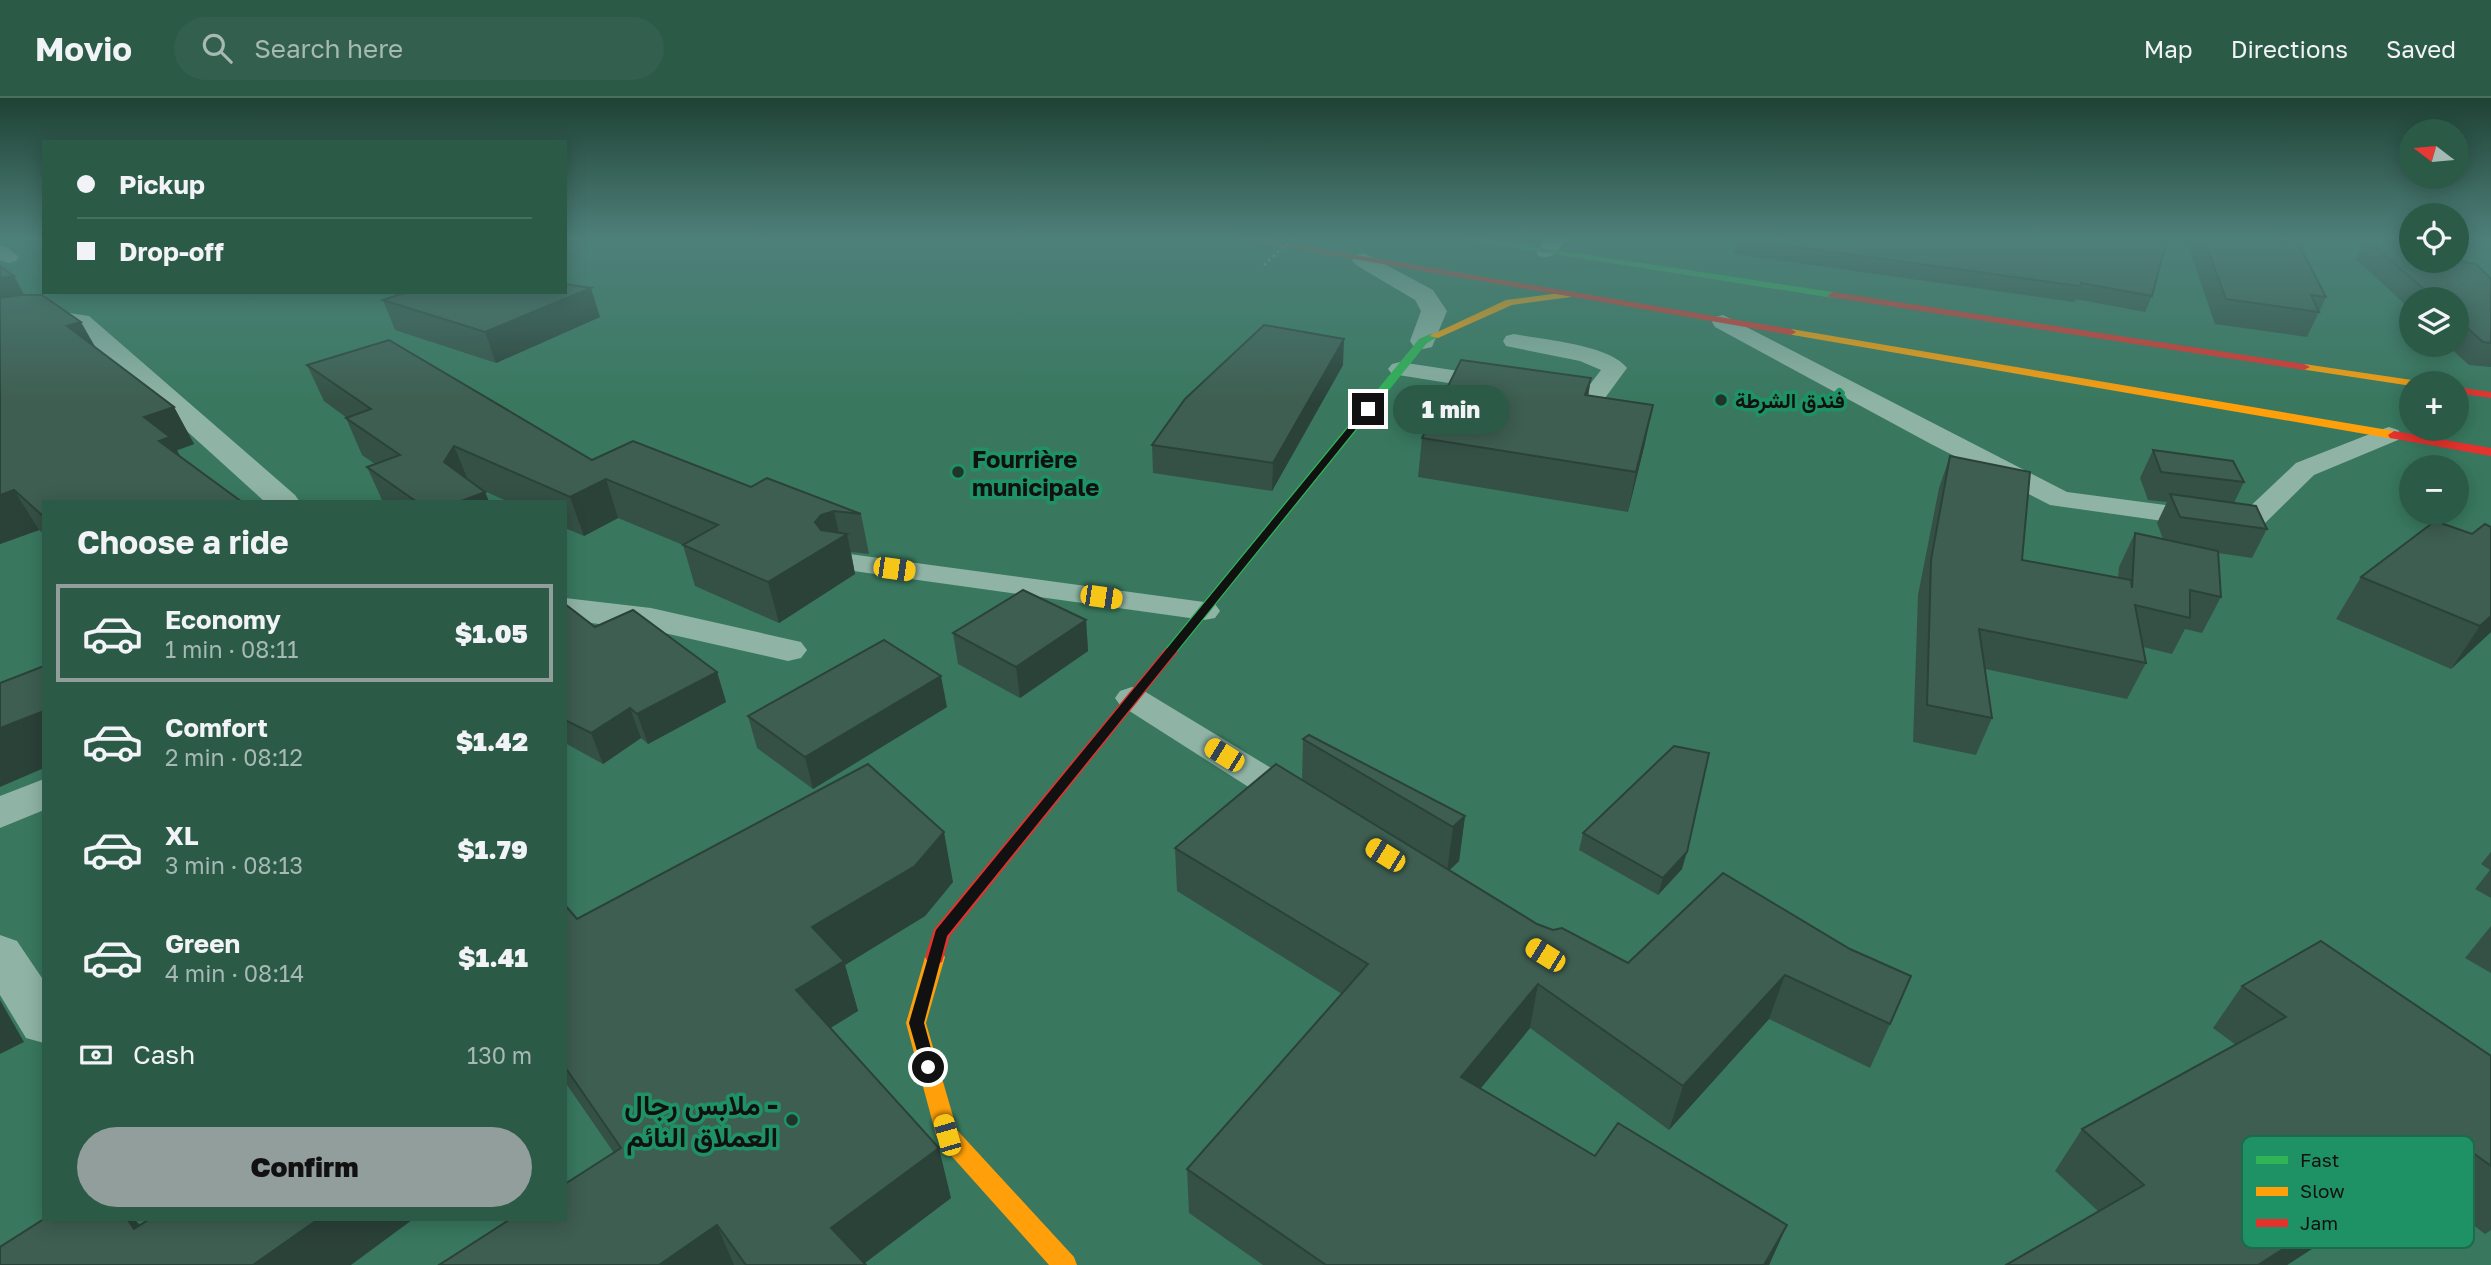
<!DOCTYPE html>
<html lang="en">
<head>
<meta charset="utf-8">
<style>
  body { margin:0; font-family:"Golos Text",Vazirmatn,sans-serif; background:#33604e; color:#f1f3f6; height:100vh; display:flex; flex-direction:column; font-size:26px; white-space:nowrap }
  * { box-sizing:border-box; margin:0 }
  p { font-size:23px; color:#a6b9b4 }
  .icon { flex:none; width:38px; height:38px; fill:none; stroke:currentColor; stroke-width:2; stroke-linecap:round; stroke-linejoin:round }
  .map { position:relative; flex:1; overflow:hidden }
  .sheet { position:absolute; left:42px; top:402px; width:525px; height:721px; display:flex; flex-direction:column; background:#2b5a47; border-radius:0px; box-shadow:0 4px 18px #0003 }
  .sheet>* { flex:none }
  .banner { position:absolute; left:42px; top:42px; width:525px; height:154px; border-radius:0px; box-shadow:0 4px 18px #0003; display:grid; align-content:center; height:154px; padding:0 35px; background:#2b5a47 }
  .needle { width:46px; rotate:286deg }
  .fabs { position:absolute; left:2399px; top:21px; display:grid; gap:14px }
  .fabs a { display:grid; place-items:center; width:70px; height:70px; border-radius:50%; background:#2b5a47; box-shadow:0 4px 18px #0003; font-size:35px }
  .end { position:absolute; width:32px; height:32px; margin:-16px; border:9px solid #111; background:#fff; box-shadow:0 0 0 4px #fff }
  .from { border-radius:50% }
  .bubble { position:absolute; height:49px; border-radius:24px; background:#2b5a47; box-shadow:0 4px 18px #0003; font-size:23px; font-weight:800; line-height:49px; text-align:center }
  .car { position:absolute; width:21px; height:42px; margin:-21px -10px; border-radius:9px; box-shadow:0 0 5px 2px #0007; background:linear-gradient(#f5c518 24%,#345 0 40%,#f5c518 0 76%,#345 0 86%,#f5c518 0) }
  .banner b { display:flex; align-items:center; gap:24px; height:66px; font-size:26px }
  .banner b+b { border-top:2px solid #476f60 }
  .banner i { width:18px; height:18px; background:#f1f3f6 }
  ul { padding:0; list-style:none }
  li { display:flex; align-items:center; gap:21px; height:98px; margin:0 14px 10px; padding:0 21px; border:4px solid transparent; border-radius:0px }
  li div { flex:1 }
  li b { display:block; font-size:26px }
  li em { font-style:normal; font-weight:800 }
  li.selected { border-color:#929e9b }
  li>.icon { width:63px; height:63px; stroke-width:1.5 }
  h2 { padding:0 35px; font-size:32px; line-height:84px }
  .pay { display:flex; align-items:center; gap:18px; height:77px; padding:0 35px; font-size:26px }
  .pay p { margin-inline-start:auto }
  .button { display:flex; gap:14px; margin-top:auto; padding:14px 35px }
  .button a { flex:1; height:80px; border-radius:42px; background:#929e9b; color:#111; font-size:28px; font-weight:800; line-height:80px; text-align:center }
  header { display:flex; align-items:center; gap:42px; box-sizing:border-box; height:98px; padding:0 35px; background:#2b5a47; border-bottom:2px solid #476f60 }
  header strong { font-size:33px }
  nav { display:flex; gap:38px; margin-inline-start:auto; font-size:24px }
  .search { width:490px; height:63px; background:#33604e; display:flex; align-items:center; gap:18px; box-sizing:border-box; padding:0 24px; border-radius:38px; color:#a6b9b4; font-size:26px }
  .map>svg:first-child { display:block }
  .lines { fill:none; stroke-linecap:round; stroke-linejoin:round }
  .lane { fill:#8fb4a5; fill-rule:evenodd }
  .street { fill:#8fb4a5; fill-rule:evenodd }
  .fast { fill:#30b455; fill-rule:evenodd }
  .slow { fill:#ff9f0a; fill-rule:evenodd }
  .jam { fill:#e5322d; fill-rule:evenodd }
  .path-bridge { stroke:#8fb4a5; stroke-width:2.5; stroke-dasharray:2.5 3.5; stroke-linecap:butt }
  .wall { fill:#355146 }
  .shaded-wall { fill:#2b4239 }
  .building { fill:#3e5e51; stroke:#2b4239; stroke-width:2 }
  .route { fill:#111 }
  .poi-dot { fill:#1f352c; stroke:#1f9265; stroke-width:2.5 }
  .labels { text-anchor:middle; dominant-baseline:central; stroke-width:7; stroke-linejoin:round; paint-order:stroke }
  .far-poi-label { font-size:21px; font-weight:bold; fill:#111; stroke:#1f9265; text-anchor:start }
  .poi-label { font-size:24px; font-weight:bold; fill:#111; stroke:#1f9265; text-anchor:start }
  .near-poi-label { font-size:28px; font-weight:bold; fill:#111; stroke:#1f9265; text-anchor:end }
  .key { fill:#1f9265; stroke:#1b6b4c; stroke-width:2 }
  .key-label { font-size:19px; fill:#111 }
</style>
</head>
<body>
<header>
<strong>Movio</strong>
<div class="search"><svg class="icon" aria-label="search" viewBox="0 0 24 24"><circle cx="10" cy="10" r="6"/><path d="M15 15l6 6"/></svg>Search here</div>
<nav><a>Map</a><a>Directions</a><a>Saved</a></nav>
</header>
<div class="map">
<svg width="2491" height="1167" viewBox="0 0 2491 1167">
  <rect width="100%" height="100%" fill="#39785f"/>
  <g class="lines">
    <g class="lane">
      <path d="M1546,141H1566C1558,152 1554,162 1539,158L1536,154Z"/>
      <path d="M0,147L7,149L19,159L16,163L9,165L0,162Z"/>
      <path d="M1723,217L2067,394L2241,417L2296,365L2380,332L2389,329L2398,332L2402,337L2398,342L2314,377L2258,432L2248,435L2050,407L1931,346L1715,229L1712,224L1715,219Z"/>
      <path d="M1514,236C1541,241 1611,247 1627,270L1605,300L1578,305L1536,298L1533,293L1536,288C1554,284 1571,292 1588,289L1601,272L1580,263L1506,248L1503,243L1506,238Z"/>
      <path d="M1400,264L1498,279L1507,281L1510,286L1507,291L1498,293L1392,276L1388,271L1392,266Z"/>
      <path d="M842,455L1204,504L1215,506L1220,513L1215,520L1204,522L832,470L827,464L832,458Z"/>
      <path d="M1132,589L1144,593L1309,693L1314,702L1309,711L1296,715L1283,711L1120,607L1115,600L1120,593Z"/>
    </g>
    <g class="street">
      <path d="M1364,155L1433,192L1447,213L1432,249L1423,251L1414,249L1410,243L1421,213L1415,202L1356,167L1352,162L1356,157Z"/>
      <path d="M49,212L89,218L295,397L300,404H265L72,229L40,228L0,235V219Z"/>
      <path d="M565,500L651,510L801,544L807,552L801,560L788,563L651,532L565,522Z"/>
      <path d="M44,681V712L0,730V698Z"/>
      <path d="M0,837L17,843L44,883V945L26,940L0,897Z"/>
    </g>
    <g class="fast">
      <path d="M1458,141H1483L1833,194L1838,197L1833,200Z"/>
      <path d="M1430,236L1439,238L1427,245L1175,557H1165L1162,554L1165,551L1419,241Z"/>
    </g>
    <g class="slow">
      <path d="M1567,194L1571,195V199L1512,207L1438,240L1429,238L1506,202Z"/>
      <path d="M1791,231L2394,333L2400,337L2394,341L1787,236L1786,234Z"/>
      <path d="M2304,266L2412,282L2418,285H2412V288L2300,271L2298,269Z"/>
      <path d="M935,851L942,854L945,859L926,925L957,1032L1074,1159L1077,1167H1049L939,1044L936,1037L906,925L925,859L928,854Z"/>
    </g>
    <g class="jam">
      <path d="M1239,141H1262L1791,231L1796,234L1791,237Z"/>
      <path d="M1833,194L2304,266L2310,269L2304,272L1829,199L1828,197Z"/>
      <path d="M2457,289L2491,294V300L2457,295Z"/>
      <path d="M2394,333L2491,350V358L2390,340L2388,337Z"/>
      <path d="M1170,549L1178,554L1175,557L950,838L942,864L935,867L928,864L925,859L934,831L1165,551Z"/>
    </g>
    <path class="path-bridge" d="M1264,167L1292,141"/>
  </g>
  <g class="wall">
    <path d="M1737,141H2167L2152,198L2145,214L2076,201L2074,204L1733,156Z"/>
    <path d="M2186,141H2296L2326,199L2307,239L2215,226Z"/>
    <path d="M2366,141H2375L2464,164L2491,181V269L2469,267L2447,247H2457V201H2412V213L2356,161Z"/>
    <path d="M25,197L174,309L194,346L44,404V436L39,432L0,446Z"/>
    <path d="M383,202L600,219L496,265L395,232Z"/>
    <path d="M307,267L592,362L751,389L861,416L869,456L851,454L855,476L779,525L695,488L683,447L618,420L584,438L565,430V404H509L482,392L485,394L489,404H383L367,369L375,366L362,357L346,320H347L324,303Z"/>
    <path d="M1343,267L1272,393L1153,375L1152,347Z"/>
    <path d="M1591,280L1588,298L1645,345L1628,414L1418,379L1422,340Z"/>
    <path d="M2153,352L2244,384L2234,405L2267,431L2252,460L2218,455L2221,499L2202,535L2185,531L2172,556L2143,549L2146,565L2127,601L1985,571L1992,620L1976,657L1913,644L1918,497L1939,390L1950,358L2022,462L2118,480L2119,469L2135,435L2163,441L2157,425L2167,404L2148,402L2140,380Z"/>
    <path d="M2491,429V534L2451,571L2336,521L2361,479Z"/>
    <path d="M565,506L595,529L717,574L726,604L648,646L641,640L603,666L565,645Z"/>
    <path d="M1086,522L1088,553L1020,600L958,566L953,535Z"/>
    <path d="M947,609L813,691L757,650L748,618Z"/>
    <path d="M1303,641L1465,718L1459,763L1449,773L1537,826L1628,865L1723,775L1890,926L1870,970L1769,921L1669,1032L1530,930L1480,991L1595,1058L1787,1127L1769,1167H1263L1189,1115L1187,1071L1342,896L1177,793L1175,750L1302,682Z"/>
    <path d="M1583,735L1682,771L1658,797L1579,752Z"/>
    <path d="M2491,754V800L2475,791L2490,772L2481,766Z"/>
    <path d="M953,784L925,818L845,867L858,913L830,930L951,1100L865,1165L866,1167H439L614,1055L565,984V807L577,821Z"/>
    <path d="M2491,828V875L2465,860Z"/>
    <path d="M2242,888L2491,958V1132L2485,1136L2416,1084L2287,1167H2006L2099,1114L2055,1073L2082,1031L2236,947L2213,930Z"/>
  </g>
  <g class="shaded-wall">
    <path d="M14,178L33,212L0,217V180Z"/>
    <path d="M591,190L600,219L496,265L485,234Z"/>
    <path d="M81,224L101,259L67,228Z"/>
    <path d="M1344,241L1343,267L1272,393L1273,365Z"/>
    <path d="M1591,280L1585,317V297Z"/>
    <path d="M1653,307L1645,345L1628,414L1636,374Z"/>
    <path d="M174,309L194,346L177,352L190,378L180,382L144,319Z"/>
    <path d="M454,348L470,387L444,364Z"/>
    <path d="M606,381L618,420L584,438L570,399Z"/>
    <path d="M14,392L39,432L0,446V397Z"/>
    <path d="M485,394L489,404H459Z"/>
    <path d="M834,413L840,440L847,436L855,476L779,525L768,484L821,417Z"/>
    <path d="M2491,518V534L2451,571L2480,528Z"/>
    <path d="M1086,522L1088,553L1020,600L1016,569Z"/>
    <path d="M717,574L726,604L648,646L637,616Z"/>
    <path d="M941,578L947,609L813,691L805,659Z"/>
    <path d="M630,610L641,640L603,666L591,635Z"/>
    <path d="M44,613V670L0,689V630Z"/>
    <path d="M1465,718L1459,763L1447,774L1453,729Z"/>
    <path d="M944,734L953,784L925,818L845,867L858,913L811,942L796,892L812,829Z"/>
    <path d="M1687,754L1682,771L1658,797L1663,780Z"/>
    <path d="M1785,877L1769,921L1669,1032L1683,988Z"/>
    <path d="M1538,886L1530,930L1454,1023L1461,979Z"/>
    <path d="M0,902L24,944L0,956Z"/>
    <path d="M2455,1042L2416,1084L2287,1167H2258Z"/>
    <path d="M939,1050L951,1100L862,1167L831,1130Z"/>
    <path d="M128,1122H135L143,1130L134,1131Z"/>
    <path d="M317,1122H412L351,1167H253Z"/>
    <path d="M717,1127L734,1167H659Z"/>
    <path d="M1787,1127L1769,1167H1764Z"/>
  </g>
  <g class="building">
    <path d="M1738,141H2167L2152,198L2081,185L2080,188Z"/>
    <path d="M2204,141H2296L2326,199L2311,197L2319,214L2226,201Z"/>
    <path d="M2367,141L2412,144V163H2457V158L2464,164L2476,166L2491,181V245L2483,244L2457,221V201H2435Z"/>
    <path d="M0,168L14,178L0,180Z"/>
    <path d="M565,186L591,190L485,234L383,202L407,194H565Z"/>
    <path d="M21,197H42L81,224L67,228L174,309L144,319L170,339L159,343L242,404H44V419L14,392L0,397V200Z"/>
    <path d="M1264,227L1344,241L1273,365L1152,347L1185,301Z"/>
    <path d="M389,242L592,362L633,343L751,389L767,380L861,416L834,413L821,417L815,424L821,432L847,436L768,484L683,447L718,427L606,381L570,399L454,348L444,364L485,394L459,404H417L367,369L400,357L346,320L371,311L307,267Z"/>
    <path d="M1461,262L1591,280L1585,297L1653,307L1636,374L1422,340Z"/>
    <path d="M2153,352L2233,363L2244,384L2161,374Z"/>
    <path d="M1950,358L2030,374L2022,462L2131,482L2132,490L2135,435L2218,453L2221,499L2190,492V520L2135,507L2146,565L1979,531L1992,620L1927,607L1931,462Z"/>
    <path d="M2170,396L2256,408L2267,431L2180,419Z"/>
    <path d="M2435,423L2472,436L2485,426L2491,429V518L2480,528L2361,479Z"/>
    <path d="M1023,492L1086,522L1016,569L953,535Z"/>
    <path d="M565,506L595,529L633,512L717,574L637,616L630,610L591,635L565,622Z"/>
    <path d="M884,542L941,578L805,659L748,618Z"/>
    <path d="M44,568V613L0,630V585Z"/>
    <path d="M1309,637L1465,718L1453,729L1303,641Z"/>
    <path d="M1674,648L1709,655L1687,754L1663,780L1583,735Z"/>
    <path d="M868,666L944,734L915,768L812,829L844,863L796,892L939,1050L831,1130L866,1167H746L717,1127L659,1167H439L509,1122H565V1086L621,1050L565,969V807L577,821Z"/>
    <path d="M1276,666L1537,826L1553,832L1562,830L1628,865L1723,775L1850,851L1911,878L1890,926L1785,877L1683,988L1538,886L1461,979L1595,1058L1618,1025L1787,1127L1764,1167H1326L1187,1071L1368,866L1175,750Z"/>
    <path d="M2321,843L2491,958V1068L2455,1042L2258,1167H2006L2144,1087L2082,1031L2286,919L2242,888Z"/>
    <path d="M44,1121L128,1122L134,1131L148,1122H317L253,1167H0V1149Z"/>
  </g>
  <linearGradient id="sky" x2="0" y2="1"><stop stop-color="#1f4234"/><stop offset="0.46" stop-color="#4e807a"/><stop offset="1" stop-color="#4e807a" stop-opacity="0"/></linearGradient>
  <rect width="2491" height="305" fill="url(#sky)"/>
  <path class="route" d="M1365,309L1372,311L947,838L924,925L936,969L928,976L923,974L909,925L936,832Z"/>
  <g class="poi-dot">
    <circle cx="1721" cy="302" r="7"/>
    <circle cx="958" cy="374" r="7"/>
    <circle cx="792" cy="1022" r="7"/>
  </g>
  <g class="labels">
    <g class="far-poi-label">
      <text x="1735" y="302">فندق الشرطة</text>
    </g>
    <g class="poi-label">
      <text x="972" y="360">Fourrière<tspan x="972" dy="28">municipale</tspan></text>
    </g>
    <g class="near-poi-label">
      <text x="778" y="1006">ملابس رجال -<tspan x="778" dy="32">العملاق النائم</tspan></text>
    </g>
  </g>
  <rect x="2242" y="1038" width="232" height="112" rx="10" class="key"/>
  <rect x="2256" y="1058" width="32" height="8" fill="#30b455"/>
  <rect x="2256" y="1089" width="32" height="9" fill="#ff9f0a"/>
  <rect x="2256" y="1121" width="32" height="8" fill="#e5322d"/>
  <g class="key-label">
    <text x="2300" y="1069">Fast</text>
    <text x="2300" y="1100">Slow</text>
    <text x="2300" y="1132">Jam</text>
  </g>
</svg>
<div class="fabs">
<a><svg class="needle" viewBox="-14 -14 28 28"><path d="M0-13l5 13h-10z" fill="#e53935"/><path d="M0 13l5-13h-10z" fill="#a6b9b4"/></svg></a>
<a><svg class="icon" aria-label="locate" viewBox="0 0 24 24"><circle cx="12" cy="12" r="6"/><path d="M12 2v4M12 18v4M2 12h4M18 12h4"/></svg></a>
<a><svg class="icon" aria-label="layers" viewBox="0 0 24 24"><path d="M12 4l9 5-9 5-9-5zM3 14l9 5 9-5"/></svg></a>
<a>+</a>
<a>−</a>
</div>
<i class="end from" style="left:928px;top:969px"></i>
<i class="end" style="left:1368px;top:311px"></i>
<div class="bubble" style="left:1393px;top:287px;width:116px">1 min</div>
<i class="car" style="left:894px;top:471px;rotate:98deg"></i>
<i class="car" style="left:1101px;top:499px;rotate:98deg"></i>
<i class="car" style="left:1224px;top:657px;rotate:302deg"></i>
<i class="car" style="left:1385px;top:757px;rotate:302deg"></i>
<i class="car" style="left:1545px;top:857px;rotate:302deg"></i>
<i class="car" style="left:947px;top:1037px;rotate:344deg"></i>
<div class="banner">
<b><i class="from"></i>Pickup</b>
<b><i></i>Drop-off</b>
</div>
<section class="sheet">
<h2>Choose a ride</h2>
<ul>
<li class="selected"><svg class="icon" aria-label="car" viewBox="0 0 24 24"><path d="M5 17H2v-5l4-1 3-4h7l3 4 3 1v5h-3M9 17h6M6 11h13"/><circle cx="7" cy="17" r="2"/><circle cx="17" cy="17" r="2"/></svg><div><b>Economy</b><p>1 min · 08:11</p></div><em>$1.05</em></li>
<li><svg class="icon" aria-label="car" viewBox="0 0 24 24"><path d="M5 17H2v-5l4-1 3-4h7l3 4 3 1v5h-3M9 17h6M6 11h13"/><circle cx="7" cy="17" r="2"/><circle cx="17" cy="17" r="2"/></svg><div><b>Comfort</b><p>2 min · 08:12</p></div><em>$1.42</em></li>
<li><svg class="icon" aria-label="car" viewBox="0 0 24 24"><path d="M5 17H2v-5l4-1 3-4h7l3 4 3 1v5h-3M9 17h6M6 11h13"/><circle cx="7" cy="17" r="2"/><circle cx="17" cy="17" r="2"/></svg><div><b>XL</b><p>3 min · 08:13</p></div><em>$1.79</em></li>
<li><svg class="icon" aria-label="car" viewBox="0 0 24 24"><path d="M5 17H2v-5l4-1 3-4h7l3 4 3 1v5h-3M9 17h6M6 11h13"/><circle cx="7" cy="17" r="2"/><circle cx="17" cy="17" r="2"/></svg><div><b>Green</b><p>4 min · 08:14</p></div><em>$1.41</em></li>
</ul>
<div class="pay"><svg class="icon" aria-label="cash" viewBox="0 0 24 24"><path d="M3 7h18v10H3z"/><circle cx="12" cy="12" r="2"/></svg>Cash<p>130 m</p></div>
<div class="button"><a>Confirm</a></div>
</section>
</div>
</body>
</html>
